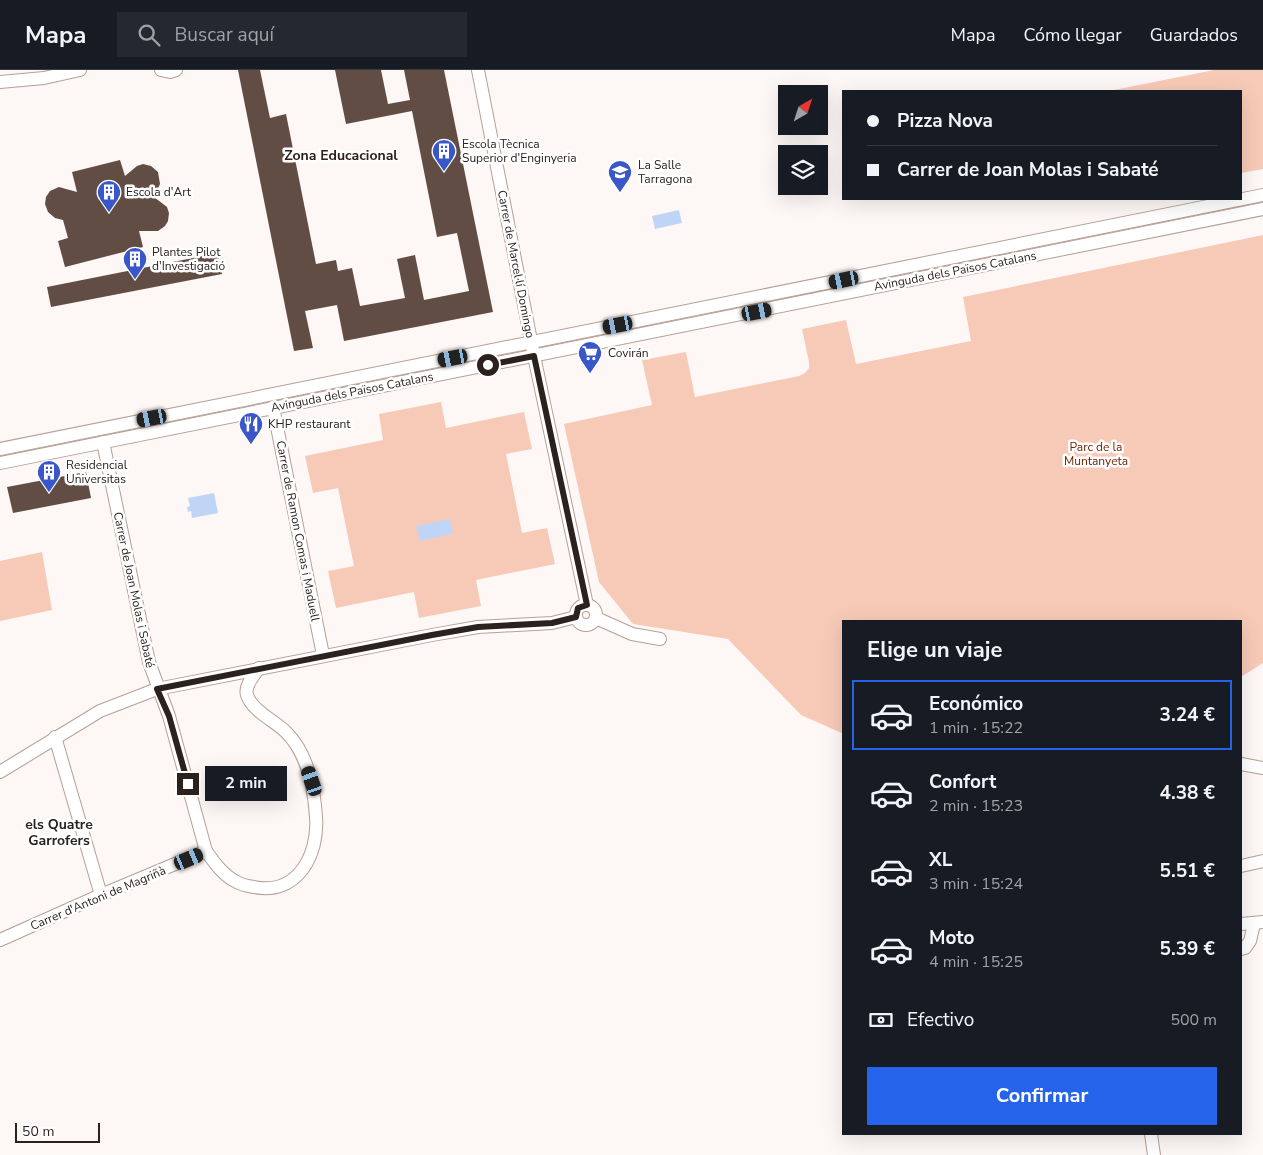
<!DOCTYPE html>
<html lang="es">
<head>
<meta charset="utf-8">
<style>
  body { margin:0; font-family:"Nunito Sans",sans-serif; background:#242831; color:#f1f3f6; height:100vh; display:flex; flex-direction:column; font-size:19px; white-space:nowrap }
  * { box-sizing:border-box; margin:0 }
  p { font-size:16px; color:#9ea1a6 }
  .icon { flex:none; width:28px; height:28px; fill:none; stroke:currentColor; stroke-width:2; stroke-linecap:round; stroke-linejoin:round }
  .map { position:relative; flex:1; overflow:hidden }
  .drawer { position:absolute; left:842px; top:550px; width:400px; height:515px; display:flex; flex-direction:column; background:#171b24; border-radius:0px; box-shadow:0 5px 20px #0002 }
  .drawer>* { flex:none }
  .top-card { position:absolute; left:842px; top:20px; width:400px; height:110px; border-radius:0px; box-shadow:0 5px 20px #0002; display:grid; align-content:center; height:110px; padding:0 25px; background:#171b24 }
  .needle { width:32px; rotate:39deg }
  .controls { position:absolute; left:778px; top:15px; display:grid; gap:10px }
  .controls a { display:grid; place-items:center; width:50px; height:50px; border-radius:0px; background:#171b24; box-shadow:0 5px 20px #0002; font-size:25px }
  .scale { position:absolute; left:15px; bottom:12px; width:85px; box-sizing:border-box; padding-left:5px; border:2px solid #2b221e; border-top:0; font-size:14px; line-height:18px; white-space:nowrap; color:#2b221e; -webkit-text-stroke:4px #fff; paint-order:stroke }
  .end { position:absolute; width:22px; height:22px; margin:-11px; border:6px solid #2b221e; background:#fff; box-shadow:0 0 0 2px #fff }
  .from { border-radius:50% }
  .bubble { position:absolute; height:35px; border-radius:0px; background:#171b24; box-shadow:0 5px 20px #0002; font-size:16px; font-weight:700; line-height:35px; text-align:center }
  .car { position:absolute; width:15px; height:30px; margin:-15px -8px; border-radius:6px; box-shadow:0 0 4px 1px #0007; background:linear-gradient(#222 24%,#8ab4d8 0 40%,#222 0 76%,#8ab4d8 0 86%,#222 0) }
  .top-card b { display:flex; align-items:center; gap:18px; height:48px; font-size:19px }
  .top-card b+b { border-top:1px solid #363941 }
  .top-card i { width:12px; height:12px; background:#f1f3f6 }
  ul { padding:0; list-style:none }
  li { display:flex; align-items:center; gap:15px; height:70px; margin:0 10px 8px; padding:0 15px; border:2px solid transparent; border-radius:0px }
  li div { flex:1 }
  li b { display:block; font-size:19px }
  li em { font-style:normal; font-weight:700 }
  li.active { border-color:#2563eb }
  li>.icon { width:45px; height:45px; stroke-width:1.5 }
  h2 { padding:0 25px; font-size:22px; line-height:60px }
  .pay { display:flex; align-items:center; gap:12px; height:55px; padding:0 25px; font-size:19px }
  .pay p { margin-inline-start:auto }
  .action { display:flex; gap:10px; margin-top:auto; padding:10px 25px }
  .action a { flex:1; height:58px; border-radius:0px; background:#2563eb; color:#fff; font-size:20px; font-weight:700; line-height:58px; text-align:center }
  header { display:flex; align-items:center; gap:30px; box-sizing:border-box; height:70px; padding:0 25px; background:#171b24; border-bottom:1px solid #363941 }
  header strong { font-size:24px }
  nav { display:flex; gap:28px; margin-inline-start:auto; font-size:18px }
  .search { width:350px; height:45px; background:#242831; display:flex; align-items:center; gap:12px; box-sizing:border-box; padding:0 18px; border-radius:0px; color:#9ea1a6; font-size:19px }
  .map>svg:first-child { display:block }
  .green { fill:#f7cab8 }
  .water { fill:#c0d5f5 }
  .building { fill:#624d45 }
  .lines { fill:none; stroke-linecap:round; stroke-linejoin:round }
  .minor-casing { stroke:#b79f95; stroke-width:14 }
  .minor { stroke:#fff; stroke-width:12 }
  .route { stroke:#2b221e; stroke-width:6 }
  .labels { text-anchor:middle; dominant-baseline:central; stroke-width:5; stroke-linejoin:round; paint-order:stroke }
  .poi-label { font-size:12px; fill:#2b221e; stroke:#fff; text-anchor:start }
  .street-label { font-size:12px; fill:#2b221e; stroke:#fff }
  .park-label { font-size:12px; fill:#702600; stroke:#fff }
  .neighbourhood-label { font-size:14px; font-weight:bold; fill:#2b221e; stroke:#fff }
</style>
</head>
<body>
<header>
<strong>Mapa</strong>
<div class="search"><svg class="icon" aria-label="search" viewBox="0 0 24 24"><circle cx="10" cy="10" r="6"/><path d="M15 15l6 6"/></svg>Buscar aquí</div>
<nav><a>Mapa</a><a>Cómo llegar</a><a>Guardados</a></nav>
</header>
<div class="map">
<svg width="1263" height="1085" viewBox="0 0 1263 1085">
  <rect width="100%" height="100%" fill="#fdf7f5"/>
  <g class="green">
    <path d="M1214,0H1263V99L1241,103V21H1109Z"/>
    <path d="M1263,165V593L1241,607V551H844V664L801,645L728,569L633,554L599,512L564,354L652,335L642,290L686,282L695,327L799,306L805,303L809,298V292L802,259L846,250L856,294L971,271L963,227Z"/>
    <path d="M441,332L446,358L524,342L532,379L506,384L522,463L547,458L555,494L476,510L481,536L419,548L414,522L336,538L328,501L354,496L338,418L313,423L305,386L383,370L379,344Z"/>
    <path d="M42,482L52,540L0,551V491Z"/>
  </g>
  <g class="water">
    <path d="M679,140L682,153L655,159L652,146Z"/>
    <path d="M214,423L218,443L192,448L191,441L188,442L187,437L190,436L188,428Z"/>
    <path d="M450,449L453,464L420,471L416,456Z"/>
  </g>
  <g class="building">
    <path d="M238,0H260L270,48L286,44L316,194L336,190L338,201L352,198L360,236L405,228L397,189L415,185L424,230L469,221L457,163L437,167L412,41L346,54L335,0H381L388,34L410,30L404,0H444L493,242L344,271L337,235L305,241L313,278L294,281Z"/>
    <path d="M120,90L125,106L137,96L143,94L151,96L158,102L160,114L154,127L167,137L169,143L168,151L165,156L158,161H139L143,177L65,197L58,171L68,168L63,150L55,148L48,142L45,134L46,127L50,121L59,117L77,122L72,102Z"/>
    <path d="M218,183L222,204L51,237L47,217Z"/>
    <path d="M86,402L91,428L13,443L7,417Z"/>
  </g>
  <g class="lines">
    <g class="minor-casing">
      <g id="minor">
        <path d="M161,0L170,2L176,0"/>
        <path d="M478,0L534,286L587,535"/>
        <path d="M0,12L44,8L80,0"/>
        <path d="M273,337L323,585"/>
        <path d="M103,372L149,592L169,646L206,781"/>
        <path d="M0,379L1263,125"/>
        <path d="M0,393L1263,139"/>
        <circle cx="586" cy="545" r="10"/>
        <path d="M596,548L632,564L660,569"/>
        <path d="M55,667L101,825"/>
        <path d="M1241,694L1263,698"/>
        <path d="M0,702L100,641L157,619L432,565L478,557L552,553L576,547"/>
        <path d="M1241,796L1263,791"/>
        <path d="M1241,854L1263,852"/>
        <path d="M0,870L101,825L206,781C214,792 223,805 235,811C241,815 247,816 254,817C297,826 319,785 316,747C314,717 308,684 286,662C275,651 252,641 247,625C244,616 254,605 259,598"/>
        <path d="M1241,879L1245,878L1250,871L1254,854"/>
        <path d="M1151,1064L1154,1085"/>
      </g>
    </g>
    <use href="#minor" class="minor"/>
  </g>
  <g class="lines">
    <path class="route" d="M188,714L169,646L157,619L432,565L478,557L552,553L576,547L578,538L587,535L534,286L488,295"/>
  </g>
  <defs>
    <g id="building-pin" transform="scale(1.25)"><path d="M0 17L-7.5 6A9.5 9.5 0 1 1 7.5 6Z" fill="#3a57c9" stroke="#fff"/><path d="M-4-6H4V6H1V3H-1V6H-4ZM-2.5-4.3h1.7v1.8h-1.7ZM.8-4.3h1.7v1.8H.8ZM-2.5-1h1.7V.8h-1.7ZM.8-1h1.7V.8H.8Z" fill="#fff"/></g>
    <g id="school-pin" transform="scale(1.25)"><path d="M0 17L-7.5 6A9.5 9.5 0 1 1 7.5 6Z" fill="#3a57c9" stroke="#fff"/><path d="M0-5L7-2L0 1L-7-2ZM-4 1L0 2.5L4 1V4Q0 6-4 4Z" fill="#fff"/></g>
    <g id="supermarket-pin" transform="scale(1.25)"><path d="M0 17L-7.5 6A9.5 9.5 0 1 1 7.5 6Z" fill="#3a57c9" stroke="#fff"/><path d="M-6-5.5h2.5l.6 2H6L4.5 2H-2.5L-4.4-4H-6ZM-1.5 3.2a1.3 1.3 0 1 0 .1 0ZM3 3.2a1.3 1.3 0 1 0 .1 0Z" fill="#fff"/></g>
    <g id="restaurant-pin" transform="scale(1.25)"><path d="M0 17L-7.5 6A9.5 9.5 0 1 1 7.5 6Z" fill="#3a57c9" stroke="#fff"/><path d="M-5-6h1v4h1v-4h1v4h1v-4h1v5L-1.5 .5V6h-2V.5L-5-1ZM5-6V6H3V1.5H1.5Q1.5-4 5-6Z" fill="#fff"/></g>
  </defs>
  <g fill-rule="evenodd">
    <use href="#building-pin" x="444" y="81"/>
    <use href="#school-pin" x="620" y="102"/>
    <use href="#building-pin" x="109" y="122"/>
    <use href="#building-pin" x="135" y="189"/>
    <use href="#supermarket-pin" x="590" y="283"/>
    <use href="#restaurant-pin" x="251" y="354"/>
    <use href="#building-pin" x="49" y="402"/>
  </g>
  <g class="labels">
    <g class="poi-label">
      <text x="462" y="74">Escola Tècnica<tspan x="462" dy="14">Superior d'Enginyeria</tspan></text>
      <text x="638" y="95">La Salle<tspan x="638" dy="14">Tarragona</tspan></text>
      <text x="126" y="122">Escola d'Art</text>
      <text x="152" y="182">Plantes Pilot<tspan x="152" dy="14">d'Investigació</tspan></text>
      <text x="608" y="283">Covirán</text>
      <text x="268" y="354">KHP restaurant</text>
      <text x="66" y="395">Residencial<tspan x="66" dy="14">Universitas</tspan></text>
    </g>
    <g class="street-label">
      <text transform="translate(516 194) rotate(79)">Carrer de Marcel·lí Domingo</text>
      <text transform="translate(955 201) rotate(-11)">Avinguda dels Països Catalans</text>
      <text transform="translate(352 322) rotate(-11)">Avinguda dels Països Catalans</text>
      <text transform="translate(298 461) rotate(79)">Carrer de Ramon Comas i Maduell</text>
      <text transform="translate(134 520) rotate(78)">Carrer de Joan Molas i Sabaté</text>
      <text transform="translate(98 828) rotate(-23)">Carrer d'Antoni de Magriñà</text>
    </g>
    <g class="park-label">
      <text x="1096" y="377">Parc de la<tspan x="1096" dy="14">Muntanyeta</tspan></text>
    </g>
    <g class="neighbourhood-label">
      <text x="341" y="85">Zona Educacional</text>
      <text x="59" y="754">els Quatre<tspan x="59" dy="16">Garrofers</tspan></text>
    </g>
  </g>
</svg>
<div class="controls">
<a><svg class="needle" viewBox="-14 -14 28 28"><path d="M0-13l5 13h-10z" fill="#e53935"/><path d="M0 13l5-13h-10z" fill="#9ea1a6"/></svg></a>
<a><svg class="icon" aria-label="layers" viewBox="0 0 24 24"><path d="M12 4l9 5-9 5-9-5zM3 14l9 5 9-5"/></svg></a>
</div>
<div class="scale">50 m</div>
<i class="end from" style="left:488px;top:295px"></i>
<i class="end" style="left:188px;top:714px"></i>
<div class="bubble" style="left:205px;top:696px;width:82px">2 min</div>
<i class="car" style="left:844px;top:210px;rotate:258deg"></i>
<i class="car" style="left:757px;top:242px;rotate:79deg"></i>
<i class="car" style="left:618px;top:255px;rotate:259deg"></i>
<i class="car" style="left:453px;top:288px;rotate:259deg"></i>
<i class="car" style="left:152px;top:348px;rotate:259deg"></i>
<i class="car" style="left:312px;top:711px;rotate:341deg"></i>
<i class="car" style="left:189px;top:789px;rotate:67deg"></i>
<div class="top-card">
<b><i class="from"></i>Pizza Nova</b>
<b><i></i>Carrer de Joan Molas i Sabaté</b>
</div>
<section class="drawer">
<h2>Elige un viaje</h2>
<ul>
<li class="active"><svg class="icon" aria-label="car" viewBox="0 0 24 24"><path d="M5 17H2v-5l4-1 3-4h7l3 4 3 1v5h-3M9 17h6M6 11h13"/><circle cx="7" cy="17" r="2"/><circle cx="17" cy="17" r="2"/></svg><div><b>Económico</b><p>1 min · 15:22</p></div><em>3.24 €</em></li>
<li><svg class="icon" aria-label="car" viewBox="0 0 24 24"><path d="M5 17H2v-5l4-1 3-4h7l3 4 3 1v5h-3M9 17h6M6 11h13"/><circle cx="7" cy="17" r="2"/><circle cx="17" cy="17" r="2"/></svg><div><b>Confort</b><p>2 min · 15:23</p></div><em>4.38 €</em></li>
<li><svg class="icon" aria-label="car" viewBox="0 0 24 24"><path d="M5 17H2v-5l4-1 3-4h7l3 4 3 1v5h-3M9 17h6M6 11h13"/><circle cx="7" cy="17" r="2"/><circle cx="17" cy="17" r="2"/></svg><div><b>XL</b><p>3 min · 15:24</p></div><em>5.51 €</em></li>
<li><svg class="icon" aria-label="car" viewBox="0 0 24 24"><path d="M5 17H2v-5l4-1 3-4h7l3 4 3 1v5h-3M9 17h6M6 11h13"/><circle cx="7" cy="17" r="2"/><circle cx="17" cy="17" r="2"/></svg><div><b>Moto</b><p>4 min · 15:25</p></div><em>5.39 €</em></li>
</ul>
<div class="pay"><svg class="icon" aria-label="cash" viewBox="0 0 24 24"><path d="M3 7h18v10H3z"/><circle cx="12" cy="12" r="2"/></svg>Efectivo<p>500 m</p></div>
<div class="action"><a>Confirmar</a></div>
</section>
</div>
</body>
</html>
